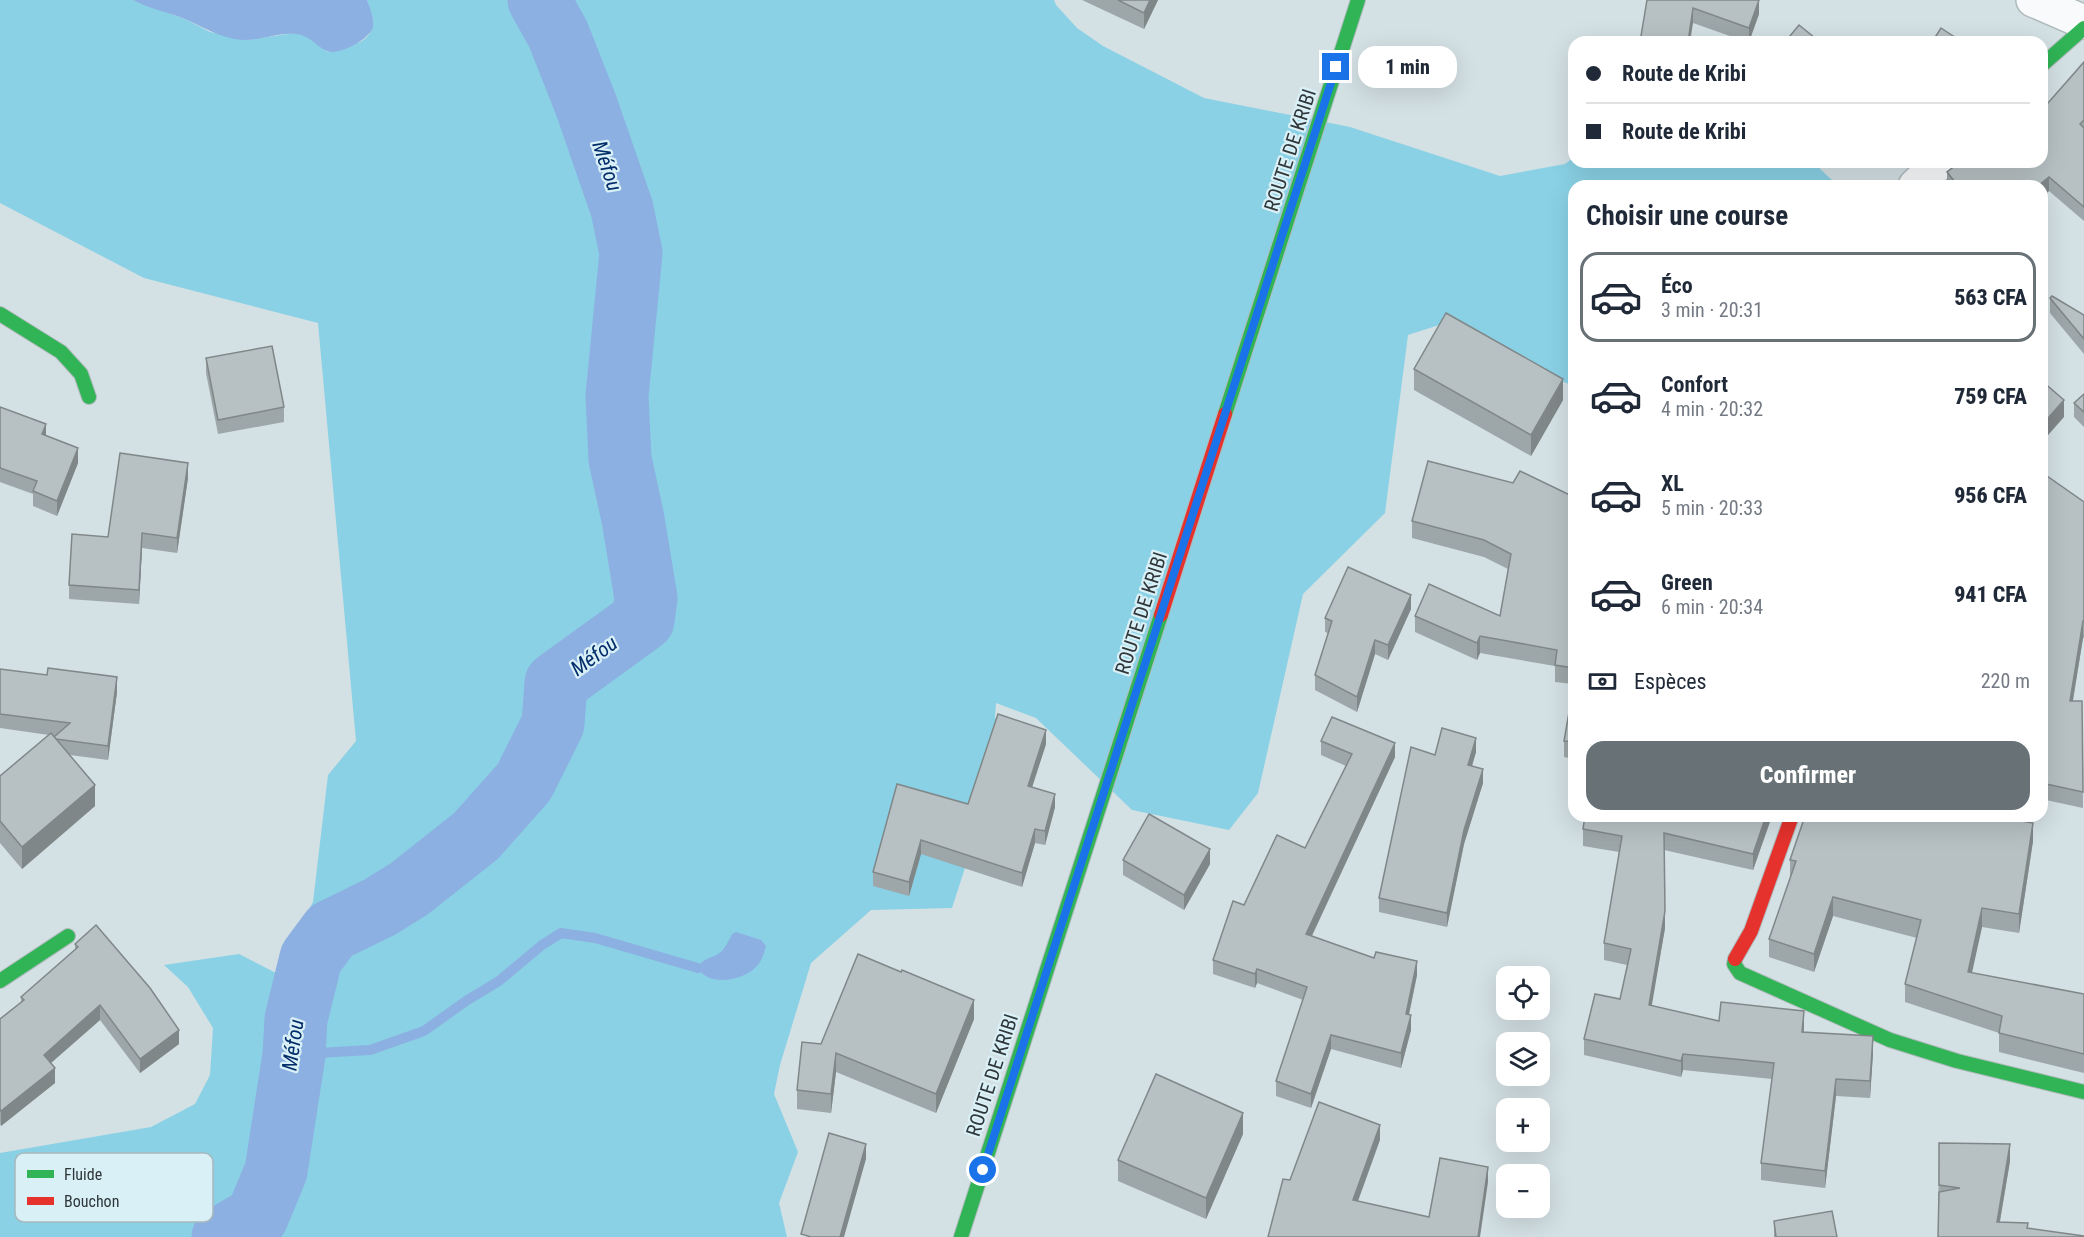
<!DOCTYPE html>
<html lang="fr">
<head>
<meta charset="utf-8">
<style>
  body { margin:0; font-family:"Roboto Condensed",sans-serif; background:#f6f6f7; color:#1f2937; height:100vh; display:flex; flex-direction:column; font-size:22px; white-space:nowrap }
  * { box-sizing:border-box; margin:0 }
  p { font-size:20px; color:#747a83 }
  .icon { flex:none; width:33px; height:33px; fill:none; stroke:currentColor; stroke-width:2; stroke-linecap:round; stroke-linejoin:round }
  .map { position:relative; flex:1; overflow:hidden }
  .side { position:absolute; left:1568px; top:180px; width:480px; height:642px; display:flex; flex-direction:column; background:#fff; border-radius:18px; box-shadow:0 6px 24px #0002 }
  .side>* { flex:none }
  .top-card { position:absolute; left:1568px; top:36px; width:480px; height:132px; border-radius:18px; box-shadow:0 6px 24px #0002; display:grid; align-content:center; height:132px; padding:0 18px; background:#fff }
  .buttons { position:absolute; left:1496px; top:966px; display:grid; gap:12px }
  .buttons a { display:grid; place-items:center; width:54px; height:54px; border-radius:12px; background:#fff; box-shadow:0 6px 24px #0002; font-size:30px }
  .end { position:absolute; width:27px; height:27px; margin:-14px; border:8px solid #1a73e8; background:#fff; box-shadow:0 0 0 3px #fff }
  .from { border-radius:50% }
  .bubble { position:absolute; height:42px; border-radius:18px; background:#fff; box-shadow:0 6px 24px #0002; font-size:20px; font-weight:800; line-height:42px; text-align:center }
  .top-card b { display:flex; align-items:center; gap:21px; height:57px; font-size:22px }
  .top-card b+b { border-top:2px solid #e0e1e3 }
  .top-card i { width:15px; height:15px; background:#1f2937 }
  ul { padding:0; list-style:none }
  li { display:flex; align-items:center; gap:18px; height:90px; margin:0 12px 9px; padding:0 6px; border:3px solid transparent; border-radius:18px }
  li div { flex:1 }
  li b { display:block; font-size:22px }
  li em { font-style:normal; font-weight:800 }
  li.active { border-color:#687276 }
  li>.icon { width:54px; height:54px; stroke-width:1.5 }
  h2 { padding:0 18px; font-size:27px; line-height:72px }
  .pay { display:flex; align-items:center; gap:15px; height:66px; padding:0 18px; font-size:22px }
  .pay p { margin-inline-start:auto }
  .primary-button { display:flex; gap:12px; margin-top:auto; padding:12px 18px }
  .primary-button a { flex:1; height:69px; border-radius:18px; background:#687276; color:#fff; font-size:24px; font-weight:800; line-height:69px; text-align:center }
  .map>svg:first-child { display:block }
  .green { fill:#8ad1e5 }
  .water { fill:#8cb0e1 }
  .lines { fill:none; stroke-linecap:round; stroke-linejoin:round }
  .stream { stroke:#8cb0e1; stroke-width:10 }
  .river { stroke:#8cb0e1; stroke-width:63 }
  .street-casing { stroke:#b0babc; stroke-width:36 }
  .fast-casing { stroke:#b0babc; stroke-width:16 }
  .jam-casing { stroke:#b0babc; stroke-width:16 }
  .street { stroke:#f8fafb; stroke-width:33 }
  .fast { stroke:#30b455; stroke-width:14 }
  .jam { stroke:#e5322d; stroke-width:14 }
  .wall { fill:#9da6a8 }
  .shaded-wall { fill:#808788 }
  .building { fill:#b7c1c3; stroke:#808788; stroke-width:1.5 }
  .route { stroke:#1a73e8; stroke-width:8 }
  .labels { text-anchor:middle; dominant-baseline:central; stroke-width:4.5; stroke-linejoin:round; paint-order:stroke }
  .street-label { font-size:20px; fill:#2f373a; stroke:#daf0f7 }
  .water-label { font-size:21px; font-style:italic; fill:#022d6a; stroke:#daf0f7 }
  .key { fill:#daf0f7; stroke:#a7b8be; stroke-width:1.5 }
  .key-label { font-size:16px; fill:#2f373a }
</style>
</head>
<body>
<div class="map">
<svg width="2084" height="1237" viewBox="0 0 2084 1237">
  <rect width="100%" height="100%" fill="#d3e0e4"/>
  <path class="green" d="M0,0H133L185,19L210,32L248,40L295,33L306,36L328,52C362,43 382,41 367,0H1054L1056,5L1077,28L1103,46L1204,98L1350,127L1500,176L1565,164L1573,158L1574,162H1813L1838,186H1574L1573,386L1439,325L1408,335L1385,513L1303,594L1258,793L1229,830L1132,810L1036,718L996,703L995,717L1001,740L986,803L952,908L871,910L811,963L780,1065L774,1094L798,1152L779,1203L787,1237H0V1153L151,1127L195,1104L210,1075L213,1028L188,987L164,965L239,954L278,974L283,959L313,902L328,775L356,741L318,323L144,278L0,203Z"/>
  <g class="water">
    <path d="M133,0H367C370,8 374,18 373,27C370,39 339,56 327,51C316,46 309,35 296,34C279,32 262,40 245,40C221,39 206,28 185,19C168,12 149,9 133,0Z"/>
    <path d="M736,932L761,940L766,946C764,953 762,960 758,965C746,980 709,988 698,968C703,958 709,959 718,954C724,951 729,940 732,934Z"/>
  </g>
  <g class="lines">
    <path class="stream" d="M318,1053L370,1050L424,1031L466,1001L499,981L542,945L561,933L595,938L698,968"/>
    <path class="river" d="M223,1237L257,1217L276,1171L294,1055L296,1019L311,958L331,931L380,907L409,889L476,836L524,782L553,724L556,683L643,620L646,598L633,519L620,459L617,396L631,253L622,209L586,105L558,34L539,0"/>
    <g class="street-casing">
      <g id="street">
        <path d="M2033,0L2084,22"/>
        <path d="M1915,186L1940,162"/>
      </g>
    </g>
    <g class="fast-casing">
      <g id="fast">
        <path d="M2042,65L2084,28"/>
        <path d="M0,314L61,352L81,374L89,397"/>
        <path d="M1225,414L1358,0"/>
        <path d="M1735,959L1734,964L1740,973L1890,1040L1957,1061L2084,1092"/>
        <path d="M0,981L68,936"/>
        <path d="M961,1237L1161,615"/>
      </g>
    </g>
    <g class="jam-casing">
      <g id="jam">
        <path d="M1161,615L1225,414"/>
        <path d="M1735,959L1751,931L1792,816"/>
      </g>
    </g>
    <use href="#street" class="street"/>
    <use href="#fast" class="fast"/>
    <use href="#jam" class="jam"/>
  </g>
  <g class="wall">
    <path d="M1082,0H1158L1144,29Z"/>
    <path d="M1647,0L1759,14L1749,42H1747L1693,23Z"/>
    <path d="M2084,62V221L2049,191L2042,197V186H1947V172L2042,162L2048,103Z"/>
    <path d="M2050,298L2084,315V354L2050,313Z"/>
    <path d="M206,358L284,407V422L218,434L206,373Z"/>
    <path d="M1414,369L1563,400L1531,456L1414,390Z"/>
    <path d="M2084,394V427L2074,417V403Z"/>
    <path d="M0,407L46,436L78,463L57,516L33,506V494L0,482Z"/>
    <path d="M188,478L177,553L142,548L139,604L69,599V585L108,537Z"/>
    <path d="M1513,483L1574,497V759L1564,757V741L1573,684L1555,682V666L1480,653L1477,660L1415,632V616H1500L1508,569L1484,557L1412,538V521Z"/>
    <path d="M2084,502V638H2083L2073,701H2082L2083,808L2046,800V795L2042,794V509Z"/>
    <path d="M1411,609L1388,660L1375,654L1357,712L1315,690V675L1328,633L1325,632V618Z"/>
    <path d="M0,669L117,692L108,760L70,755L95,806L22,869L0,843V776L49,735L0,728Z"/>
    <path d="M1321,741L1395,757L1312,936L1417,975L1409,1015L1411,1030L1401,1068L1331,1049L1311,1108L1276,1096V1081L1303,1000L1257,983L1255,988L1213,974V960L1244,905L1305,848L1346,766L1321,755Z"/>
    <path d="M1046,744L1032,787L1055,807L1045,845L1035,843L1022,887L921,854L909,896L873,886V872L968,804Z"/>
    <path d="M1476,752L1472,766L1483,783L1464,844L1447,927L1379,912V898L1435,755Z"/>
    <path d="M1772,816L1753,870L1664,850L1665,928L1651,1006L1719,1021L1804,1027V1032L1873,1053L1870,1098L1836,1096L1825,1188L1761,1180V1163L1772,1079L1683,1070L1681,1077L1584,1055V1039L1620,999L1627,965L1604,960V943L1619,852L1583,846V829Z"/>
    <path d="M2033,841L2019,933L1982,927L1971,973L2084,994V1073L1999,1052V1033L1905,1002V984L1917,938L1833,916L1814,972L1769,957V939L1790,879V860Z"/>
    <path d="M1123,860L1210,864L1184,910L1123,875Z"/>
    <path d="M75,944L179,1044L140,1073L100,1020L51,1063L55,1083L1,1126L0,1124V1019L21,1002V997L75,950Z"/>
    <path d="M974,1019L936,1113L836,1072L831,1113L797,1109V1090L821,1044Z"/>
    <path d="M1243,1134L1206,1219L1118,1181V1160Z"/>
    <path d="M1939,1143L2010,1161L2000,1222L2028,1228L1938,1237Z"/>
    <path d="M1774,1221L1837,1237H1774Z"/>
  </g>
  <g class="shaded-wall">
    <path d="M1150,0H1158L1144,29V13Z"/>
    <path d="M1759,0V14L1749,42V28Z"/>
    <path d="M1693,8V23L1690,42H1688Z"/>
    <path d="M2049,177V191L2042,197V186H2038Z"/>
    <path d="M1563,379V400L1531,456V435Z"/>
    <path d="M2064,400V417L2042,442V425Z"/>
    <path d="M46,424V438L42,434Z"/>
    <path d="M78,448V463L57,516V501Z"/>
    <path d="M188,463V478L177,553V538Z"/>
    <path d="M142,533V548L139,604V590Z"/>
    <path d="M1411,595V609L1388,660V645Z"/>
    <path d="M2083,621V638L2070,717V701Z"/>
    <path d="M1480,636V653L1477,660V643Z"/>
    <path d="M1375,640V654L1357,712V697Z"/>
    <path d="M117,677V692L108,760V746Z"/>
    <path d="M1046,730V744L1028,800V786Z"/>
    <path d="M1476,738V752L1468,779V765Z"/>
    <path d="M1395,743V757L1306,948V934Z"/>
    <path d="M1483,769V783L1464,844L1447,927V913L1464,830Z"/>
    <path d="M95,785V806L22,869V847Z"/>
    <path d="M1055,794V807L1045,845V831Z"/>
    <path d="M1766,816H1772L1753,870V854Z"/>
    <path d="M2033,823V841L2019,933V914Z"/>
    <path d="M1035,829V843L1022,887V873Z"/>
    <path d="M921,840V854L909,896V882Z"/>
    <path d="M1210,849V864L1184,910V895Z"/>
    <path d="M1833,897V916L1814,972V954Z"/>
    <path d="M1982,908V927L1968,991V972Z"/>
    <path d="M1665,911V928L1649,1022V1005Z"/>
    <path d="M1417,961V975L1406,1028V1014Z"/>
    <path d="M1257,969V983L1255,988V974Z"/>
    <path d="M974,1000V1019L936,1113V1094Z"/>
    <path d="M100,1005V1020L44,1069V1055Z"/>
    <path d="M1804,1011V1027L1802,1049V1032Z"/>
    <path d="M1411,1015V1030L1401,1068V1053Z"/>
    <path d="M179,1030V1044L140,1073V1059Z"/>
    <path d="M1331,1035V1049L1311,1108V1094Z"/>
    <path d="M1873,1036V1053L1870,1098V1081Z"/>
    <path d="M836,1053V1072L831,1113V1094Z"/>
    <path d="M1683,1054V1070L1681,1077V1061Z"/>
    <path d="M55,1068V1083L1,1126V1111Z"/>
    <path d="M1836,1079V1096L1825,1188V1171Z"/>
    <path d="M1243,1113V1134L1206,1219V1198Z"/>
    <path d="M1380,1125V1140L1353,1215V1200Z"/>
    <path d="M866,1144V1159L844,1237H840Z"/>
    <path d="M2010,1144V1161L1997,1237V1222Z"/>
    <path d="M1488,1167V1182L1480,1237H1478Z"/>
  </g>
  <g class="building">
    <path d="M1118,0H1150L1144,13Z"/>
    <path d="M1647,0H1759L1749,28L1693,8L1688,42H1640Z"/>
    <path d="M1799,25L1820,42H1785Z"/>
    <path d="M1941,28L1962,42H1932Z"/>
    <path d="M2084,62V120L2080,124L2084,128V207L2049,177L2038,186H1958L1947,172L1960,162H2042V97L2048,103Z"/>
    <path d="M2052,296L2084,315V339L2050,298Z"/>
    <path d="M1446,313L1563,379L1531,435L1414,369Z"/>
    <path d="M272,346L284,407L218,420L206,358Z"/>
    <path d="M2042,381L2064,400L2042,425Z"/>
    <path d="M2084,394V412L2074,403Z"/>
    <path d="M0,407L46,424L42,434L78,448L57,501L33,491L37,481L0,468Z"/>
    <path d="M120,453L188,463L177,538L142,533L139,590L69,585L72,534L108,537Z"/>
    <path d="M1428,461L1513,483L1520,471L1574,497V668L1555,665L1557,650L1480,636L1477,643L1415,616L1429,584L1500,616L1511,554L1484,540L1412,521Z"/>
    <path d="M2047,476L2084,502V621H2083L2070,701H2082L2083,792L2046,784L2047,779L2042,778V509Z"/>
    <path d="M1348,567L1411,595L1388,645L1375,640L1357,697L1315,675L1332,621L1325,618Z"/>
    <path d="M48,668L117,677L108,746L56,739L54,737L70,723L0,714V669L47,675Z"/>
    <path d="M1574,684V742L1564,741Z"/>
    <path d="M998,714L1046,730L1028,786L1055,794L1045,831L1035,829L1022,873L921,840L909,882L873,872L897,784L968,804Z"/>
    <path d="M1332,717L1395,743L1306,934L1374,958L1376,952L1417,961L1406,1014L1411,1015L1401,1053L1331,1035L1311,1094L1276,1081L1307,987L1257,969L1255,974L1213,960L1233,901L1244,905L1277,835L1305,848L1352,754L1321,741Z"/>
    <path d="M1442,728L1476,738L1468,765L1483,769L1464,830L1447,913L1379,898L1411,747L1435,755Z"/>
    <path d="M51,733L95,785L22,847L0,821V776Z"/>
    <path d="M1149,814L1210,849L1184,895L1123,860Z"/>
    <path d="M1585,816H1766L1753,854L1664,833L1665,911L1649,1005L1719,1021L1721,1002L1804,1011L1802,1032L1873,1036L1870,1081L1836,1079L1825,1171L1761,1163L1774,1063L1683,1054L1681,1061L1584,1039L1595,994L1620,999L1631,949L1604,943L1622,836L1583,829Z"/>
    <path d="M1805,816H1992L2033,823L2019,914L1982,908L1968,972L2084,994V1054L1999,1033L2002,1016L1905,984L1921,920L1833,897L1814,954L1769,939L1796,861L1790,860Z"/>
    <path d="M96,925L150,988L179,1030L140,1059L100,1005L44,1055L55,1068L1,1111L0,1109V1019L24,1000L21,997L78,947L75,944Z"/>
    <path d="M858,954L901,972L902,970L974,1000L936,1094L836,1053L831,1094L797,1090L802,1042L821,1044Z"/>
    <path d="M1156,1074L1243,1113L1206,1198L1118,1160Z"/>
    <path d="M1319,1102L1380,1125L1353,1200L1429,1217L1440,1158L1488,1167L1478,1237H1268L1283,1179L1290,1180Z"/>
    <path d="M829,1133L866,1144L840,1237H811L801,1234Z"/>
    <path d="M1939,1143L2010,1144L1997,1222L2028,1223L2027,1228L2084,1236V1237H1938L1939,1192L1960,1188L1939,1185Z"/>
    <path d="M1832,1211L1837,1237H1776L1774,1221Z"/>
  </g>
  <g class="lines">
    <path class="route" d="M983,1170L1336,67"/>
  </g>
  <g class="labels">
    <g class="street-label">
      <text transform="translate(1290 150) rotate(-72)">ROUTE DE KRIBI</text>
      <text transform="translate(1141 613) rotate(-72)">ROUTE DE KRIBI</text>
      <text transform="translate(992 1075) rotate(-72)">ROUTE DE KRIBI</text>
    </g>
    <g class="water-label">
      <text transform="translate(607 166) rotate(71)">Méfou</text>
      <text transform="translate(594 656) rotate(-36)">Méfou</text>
      <text transform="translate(293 1045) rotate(-82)">Méfou</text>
    </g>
  </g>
  <rect x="15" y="1153" width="198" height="69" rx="9" class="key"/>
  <rect x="27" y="1170" width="27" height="8" fill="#30b455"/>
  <rect x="27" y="1197" width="27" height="8" fill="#e5322d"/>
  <g class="key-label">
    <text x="64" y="1180">Fluide</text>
    <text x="64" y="1207">Bouchon</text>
  </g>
</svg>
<div class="buttons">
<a><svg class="icon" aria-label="locate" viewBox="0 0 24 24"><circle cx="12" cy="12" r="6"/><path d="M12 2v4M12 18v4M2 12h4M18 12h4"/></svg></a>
<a><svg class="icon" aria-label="layers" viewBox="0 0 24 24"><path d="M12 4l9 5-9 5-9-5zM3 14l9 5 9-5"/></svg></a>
<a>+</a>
<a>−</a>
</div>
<i class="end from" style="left:983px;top:1170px"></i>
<i class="end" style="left:1336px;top:67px"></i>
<div class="bubble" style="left:1358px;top:46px;width:99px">1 min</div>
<div class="top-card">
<b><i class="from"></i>Route de Kribi</b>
<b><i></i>Route de Kribi</b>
</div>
<section class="side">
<h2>Choisir une course</h2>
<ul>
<li class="active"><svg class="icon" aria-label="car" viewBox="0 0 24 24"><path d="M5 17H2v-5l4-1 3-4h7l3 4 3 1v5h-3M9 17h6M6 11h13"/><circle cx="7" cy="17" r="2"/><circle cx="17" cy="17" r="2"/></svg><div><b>Éco</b><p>3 min · 20:31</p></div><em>563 CFA</em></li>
<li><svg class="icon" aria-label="car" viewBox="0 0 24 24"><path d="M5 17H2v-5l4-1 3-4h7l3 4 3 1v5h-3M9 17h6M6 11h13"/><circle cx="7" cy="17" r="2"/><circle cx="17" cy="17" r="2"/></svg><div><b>Confort</b><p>4 min · 20:32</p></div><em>759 CFA</em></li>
<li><svg class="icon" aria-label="car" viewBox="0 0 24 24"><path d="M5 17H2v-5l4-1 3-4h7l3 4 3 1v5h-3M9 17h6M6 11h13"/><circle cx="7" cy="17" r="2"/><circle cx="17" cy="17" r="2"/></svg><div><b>XL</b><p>5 min · 20:33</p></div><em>956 CFA</em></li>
<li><svg class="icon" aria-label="car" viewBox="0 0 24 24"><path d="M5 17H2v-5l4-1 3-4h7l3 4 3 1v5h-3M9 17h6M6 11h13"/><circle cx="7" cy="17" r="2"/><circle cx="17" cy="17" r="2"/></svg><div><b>Green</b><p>6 min · 20:34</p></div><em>941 CFA</em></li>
</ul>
<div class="pay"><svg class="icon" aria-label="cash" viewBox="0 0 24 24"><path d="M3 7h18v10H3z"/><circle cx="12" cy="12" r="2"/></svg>Espèces<p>220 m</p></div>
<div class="primary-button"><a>Confirmer</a></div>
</section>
</div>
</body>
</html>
